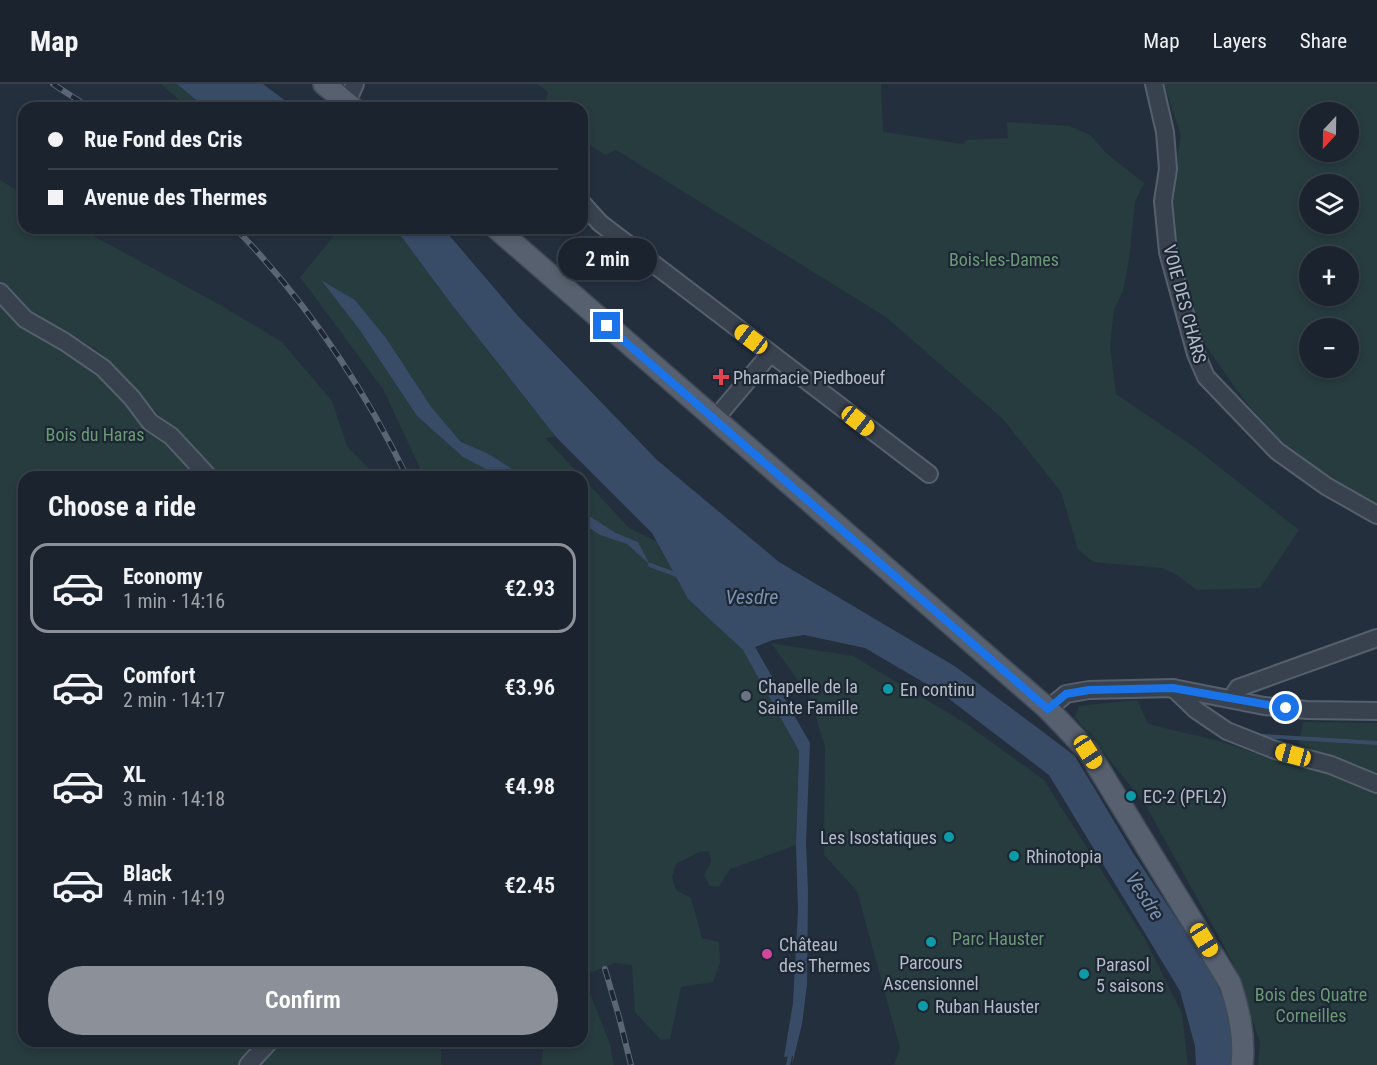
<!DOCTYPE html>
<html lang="en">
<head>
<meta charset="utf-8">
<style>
  body { margin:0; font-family:"Roboto Condensed",sans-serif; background:#242b36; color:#f1f3f6; height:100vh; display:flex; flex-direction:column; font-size:22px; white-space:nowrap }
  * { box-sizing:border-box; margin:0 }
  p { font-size:20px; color:#a0a4aa }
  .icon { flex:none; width:33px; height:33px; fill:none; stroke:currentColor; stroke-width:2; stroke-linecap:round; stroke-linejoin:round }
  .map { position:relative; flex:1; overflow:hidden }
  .panel { position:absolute; left:18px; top:387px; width:570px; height:576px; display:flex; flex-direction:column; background:#1b232e; border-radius:18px; box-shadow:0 3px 9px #0003,0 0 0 2px #39404a }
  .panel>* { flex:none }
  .guide { position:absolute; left:18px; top:18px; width:570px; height:132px; border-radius:18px; box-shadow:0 3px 9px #0003,0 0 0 2px #39404a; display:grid; align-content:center; height:132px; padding:0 30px; background:#1b232e }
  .needle { width:39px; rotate:202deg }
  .buttons { position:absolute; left:1299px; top:18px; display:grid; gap:12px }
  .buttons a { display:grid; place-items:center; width:60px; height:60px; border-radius:50%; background:#1b232e; box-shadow:0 3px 9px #0003,0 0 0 2px #39404a; font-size:30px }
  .end { position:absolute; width:27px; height:27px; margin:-14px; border:8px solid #1a73e8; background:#fff; box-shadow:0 0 0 3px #fff }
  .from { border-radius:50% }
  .bubble { position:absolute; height:42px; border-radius:21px; background:#1b232e; box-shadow:0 3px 9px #0003,0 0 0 2px #39404a; font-size:20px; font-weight:600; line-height:42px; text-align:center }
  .car { position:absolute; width:18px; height:36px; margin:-18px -9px; border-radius:8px; box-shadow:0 0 4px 2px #0007; background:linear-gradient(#f5c518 24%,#345 0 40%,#f5c518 0 76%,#345 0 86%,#f5c518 0) }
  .guide b { display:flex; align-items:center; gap:21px; height:57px; font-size:22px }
  .guide b+b { border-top:2px solid #39404a }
  .guide i { width:15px; height:15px; background:#f1f3f6 }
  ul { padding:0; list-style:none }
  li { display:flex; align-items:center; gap:18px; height:90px; margin:0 12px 9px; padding:0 18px; border:3px solid transparent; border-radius:18px }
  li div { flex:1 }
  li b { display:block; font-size:22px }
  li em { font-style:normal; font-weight:600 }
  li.on { border-color:#8c9099 }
  li>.icon { width:54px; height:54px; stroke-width:1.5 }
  h2 { padding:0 30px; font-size:27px; line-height:72px }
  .cta { display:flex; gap:12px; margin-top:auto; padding:12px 30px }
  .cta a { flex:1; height:69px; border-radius:36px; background:#8c9099; color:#fff; font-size:24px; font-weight:600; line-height:69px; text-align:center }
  header { display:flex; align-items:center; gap:36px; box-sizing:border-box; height:84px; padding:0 30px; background:#1b232e; border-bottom:2px solid #39404a }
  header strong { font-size:28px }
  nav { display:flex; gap:33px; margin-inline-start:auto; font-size:21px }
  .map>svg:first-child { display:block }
  .green { fill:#263c3f; fill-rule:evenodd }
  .water { fill:#394c67 }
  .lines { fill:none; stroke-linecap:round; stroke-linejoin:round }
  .stream { stroke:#394c67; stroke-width:4 }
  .minor-casing { stroke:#565f6c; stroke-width:20 }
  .major-casing { stroke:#414a57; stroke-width:24 }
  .minor { stroke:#38414e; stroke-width:16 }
  .major { stroke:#56606e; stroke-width:21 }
  .rail-casing { stroke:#5a6575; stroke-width:6 }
  .rail { stroke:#1d2633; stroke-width:4; stroke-dasharray:11; stroke-linecap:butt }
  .route { stroke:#1a73e8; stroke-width:8 }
  .health-dot { fill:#e0444e; stroke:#1d2633; stroke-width:2 }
  .culture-dot { fill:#0f9aa8; stroke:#1d2633; stroke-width:2 }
  .worship-dot { fill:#6b7280; stroke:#1d2633; stroke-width:2 }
  .hotel-dot { fill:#d1479c; stroke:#1d2633; stroke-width:2 }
  .labels { text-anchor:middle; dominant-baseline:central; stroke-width:4.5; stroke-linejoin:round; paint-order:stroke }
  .park-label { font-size:18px; fill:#6b9a76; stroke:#1d2633 }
  .street-label { font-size:18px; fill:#b4bcc9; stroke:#1d2633 }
  .poi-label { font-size:18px; fill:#b4bcc9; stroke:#1d2633; text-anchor:start }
  .water-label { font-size:20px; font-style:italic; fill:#7c92b1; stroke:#1d2633 }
</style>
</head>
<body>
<header>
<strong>Map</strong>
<nav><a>Map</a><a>Layers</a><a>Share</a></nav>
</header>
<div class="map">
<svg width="1377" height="981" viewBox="0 0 1377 981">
  <rect width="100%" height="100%" fill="#242f3e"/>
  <g class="green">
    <path d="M161,0H177L206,24H188Z"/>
    <path d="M537,0H881L883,48L964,60L966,56L1008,54L1007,38L1069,42L1090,51L1106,69L1144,99L1135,118L1129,175L1123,207L1114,226L1110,262L1116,310L1194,363L1299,446L1260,504L1197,506L1177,491L1162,484L1093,478L1078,465L1061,408L1003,335L886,233L616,66L605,71L582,56V24H544L548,8Z"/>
    <path d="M1164,0H1377V421L1299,373L1266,343L1236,305L1198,250L1168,122L1181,52ZM1310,28H1348V68H1310ZM1310,100H1348V140H1310ZM1310,172H1348V212H1310ZM1310,244H1348V284H1310Z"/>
    <path d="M0,96L24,111V144H79L222,222L282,258L332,317L347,362L377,393H219L216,391L97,266L32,228L0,198Z"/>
    <path d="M335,144H395L449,217L556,353L545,354L582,393H525L487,369L461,358L432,324L386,254L355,216L322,197L359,245L417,332L463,373L501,393H424L383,305L300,193L338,147Z"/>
    <path d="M0,221L20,241L100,290L125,317L134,331L202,393H24V957H265L244,981H0Z"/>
    <path d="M582,393L629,444L656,457L688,515L743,566L749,576L799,667L796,761L730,785L719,803L710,802L704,791L711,778L709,767L699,768L676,780L672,793L676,806L691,814L702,854L719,858L720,879L713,898L681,903L670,955L661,956L635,928L632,881L614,879L583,892L610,960L614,981H541L543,965L539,957H582V439L600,451L627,460L648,479L638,458L614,448L582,427Z"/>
    <path d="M771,559L853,572L965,639L1044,696L1145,855L1182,930L1188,981H894L900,964L857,807L824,771L825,663L810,613Z"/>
    <path d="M1137,616L1148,640L1223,658L1265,673L1295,679L1303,638L1377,639V981H1258L1260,958L1233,879L1145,720L1075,633L1079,622Z"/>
    <path d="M277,957H441V981H256Z"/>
  </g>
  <g class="water">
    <path d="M177,0H263L295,24H206Z"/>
    <path d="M395,144H443L518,232L657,376L779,478L956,583L1075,672L1133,769L1213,890L1232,937V981H1196L1195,962L1180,907L1049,691L940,608L865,564L804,551L773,556L755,563L810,659L806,759L808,807L807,900L802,940L792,981L793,972L784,973L793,919L798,827L796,761L799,667L743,566L688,515L652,449L556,353L449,217Z"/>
    <path d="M321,196L355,216L386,254L432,324L461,358L487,369L525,393H501L463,373L417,332L359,245Z"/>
    <path d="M582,427L614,448L638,458L650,481L627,460L600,451L582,439Z"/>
  </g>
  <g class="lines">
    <g class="stream">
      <path d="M650,481L677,491"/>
      <path d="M1262,652L1377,659"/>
      <path d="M788,981L791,968"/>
    </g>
    <g class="minor-casing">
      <g id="minor">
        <path d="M1154,0L1165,48L1168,85L1163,117L1168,168L1196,270L1206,293L1277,367L1326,402L1377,431"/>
        <path d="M347,18L355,0"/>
        <path d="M582,119L600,139L929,390"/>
        <path d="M0,208L25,235L65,258L103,284L132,314L150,338L171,352L209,393"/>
        <path d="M715,335L770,270"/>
        <path d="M1173,604L1196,626L1227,647L1275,666L1331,681L1377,700"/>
        <path d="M1231,615L1238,604L1377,554"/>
        <path d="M1048,625L1066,610L1089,606L1173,604L1264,622L1307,626L1377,627"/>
        <path d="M248,981L270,957"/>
      </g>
    </g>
    <g class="major-casing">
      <g id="major">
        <path d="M324,0L353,24"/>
        <path d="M496,144L1048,625L1088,667L1230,899C1239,927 1245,952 1242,981"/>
      </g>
    </g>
    <use href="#minor" class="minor"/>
    <use href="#major" class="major"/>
    <g class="rail-casing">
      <g id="rail">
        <path d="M53,0L90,24"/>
        <path d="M235,144C306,217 363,302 407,393"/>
        <path d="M605,885L619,933L631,981"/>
      </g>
    </g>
    <use href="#rail" class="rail"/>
  </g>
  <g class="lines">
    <path class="route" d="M607,242L1048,625L1066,610L1089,606L1173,604L1286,624"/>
  </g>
  <path class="health-dot" d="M718 284h6v6h6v6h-6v6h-6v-6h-6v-6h6z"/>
  <g class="culture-dot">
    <circle cx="888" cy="605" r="6"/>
    <circle cx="1131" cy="712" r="6"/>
    <circle cx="949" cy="753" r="6"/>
    <circle cx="1014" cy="772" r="6"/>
    <circle cx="931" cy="858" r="6"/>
    <circle cx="1084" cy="890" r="6"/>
    <circle cx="923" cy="922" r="6"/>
  </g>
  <circle class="worship-dot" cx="746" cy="612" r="6"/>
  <circle class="hotel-dot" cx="767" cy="870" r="6"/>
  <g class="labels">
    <g class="park-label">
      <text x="1004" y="175">Bois-les-Dames</text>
      <text x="95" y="350">Bois du Haras</text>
      <text x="998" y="854">Parc Hauster</text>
      <text x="1311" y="910">Bois des Quatre<tspan x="1311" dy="21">Corneilles</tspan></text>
    </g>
    <g class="street-label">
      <text transform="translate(1185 220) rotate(75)">VOIE DES CHARS</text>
    </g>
    <g class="poi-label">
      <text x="733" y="293">Pharmacie Piedboeuf</text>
      <text x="758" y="602">Chapelle de la<tspan x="758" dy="21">Sainte Famille</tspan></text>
      <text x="900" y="605">En continu</text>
      <text x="1143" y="712">EC-2 (PFL2)</text>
      <text x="937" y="753" text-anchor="end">Les Isostatiques</text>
      <text x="1026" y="772">Rhinotopia</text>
      <text x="779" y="860">Château<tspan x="779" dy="21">des Thermes</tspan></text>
      <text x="931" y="878" text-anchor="middle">Parcours<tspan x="931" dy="21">Ascensionnel</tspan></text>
      <text x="1096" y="880">Parasol<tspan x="1096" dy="21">5 saisons</tspan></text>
      <text x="935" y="922">Ruban Hauster</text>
    </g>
    <g class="water-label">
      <text x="752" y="513">Vesdre</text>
      <text transform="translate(1145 812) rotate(57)">Vesdre</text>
    </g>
  </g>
</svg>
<div class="buttons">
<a><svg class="needle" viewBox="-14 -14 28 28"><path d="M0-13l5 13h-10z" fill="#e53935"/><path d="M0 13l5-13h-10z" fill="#a0a4aa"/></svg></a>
<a><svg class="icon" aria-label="layers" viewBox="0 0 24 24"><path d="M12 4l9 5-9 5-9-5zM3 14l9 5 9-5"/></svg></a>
<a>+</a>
<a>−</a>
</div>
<i class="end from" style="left:1286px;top:624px"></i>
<i class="end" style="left:607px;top:242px"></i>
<div class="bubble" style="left:558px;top:154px;width:99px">2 min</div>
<i class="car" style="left:751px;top:255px;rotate:307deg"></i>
<i class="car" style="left:858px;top:337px;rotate:128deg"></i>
<i class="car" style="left:1088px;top:668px;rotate:147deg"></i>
<i class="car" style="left:1293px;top:671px;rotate:285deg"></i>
<i class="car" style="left:1204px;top:856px;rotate:148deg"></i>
<div class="guide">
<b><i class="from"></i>Rue Fond des Cris</b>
<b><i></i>Avenue des Thermes</b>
</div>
<section class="panel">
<h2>Choose a ride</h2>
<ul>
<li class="on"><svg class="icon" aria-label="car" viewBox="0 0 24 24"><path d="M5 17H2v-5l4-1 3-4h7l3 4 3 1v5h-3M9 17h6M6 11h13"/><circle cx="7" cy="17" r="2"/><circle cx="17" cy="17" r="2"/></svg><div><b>Economy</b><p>1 min · 14:16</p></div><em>€2.93</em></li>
<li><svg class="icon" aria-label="car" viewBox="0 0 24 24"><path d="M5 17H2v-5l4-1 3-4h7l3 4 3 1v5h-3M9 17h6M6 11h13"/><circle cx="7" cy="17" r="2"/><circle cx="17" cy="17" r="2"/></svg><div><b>Comfort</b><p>2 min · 14:17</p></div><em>€3.96</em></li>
<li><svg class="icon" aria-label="car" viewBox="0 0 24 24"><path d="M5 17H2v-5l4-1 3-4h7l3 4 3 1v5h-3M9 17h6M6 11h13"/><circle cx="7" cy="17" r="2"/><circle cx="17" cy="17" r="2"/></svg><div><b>XL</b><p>3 min · 14:18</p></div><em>€4.98</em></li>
<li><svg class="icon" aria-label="car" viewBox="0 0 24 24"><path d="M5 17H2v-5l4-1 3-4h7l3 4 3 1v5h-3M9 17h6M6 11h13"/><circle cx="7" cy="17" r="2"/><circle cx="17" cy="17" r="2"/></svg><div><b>Black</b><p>4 min · 14:19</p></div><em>€2.45</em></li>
</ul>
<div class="cta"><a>Confirm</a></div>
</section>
</div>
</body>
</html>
